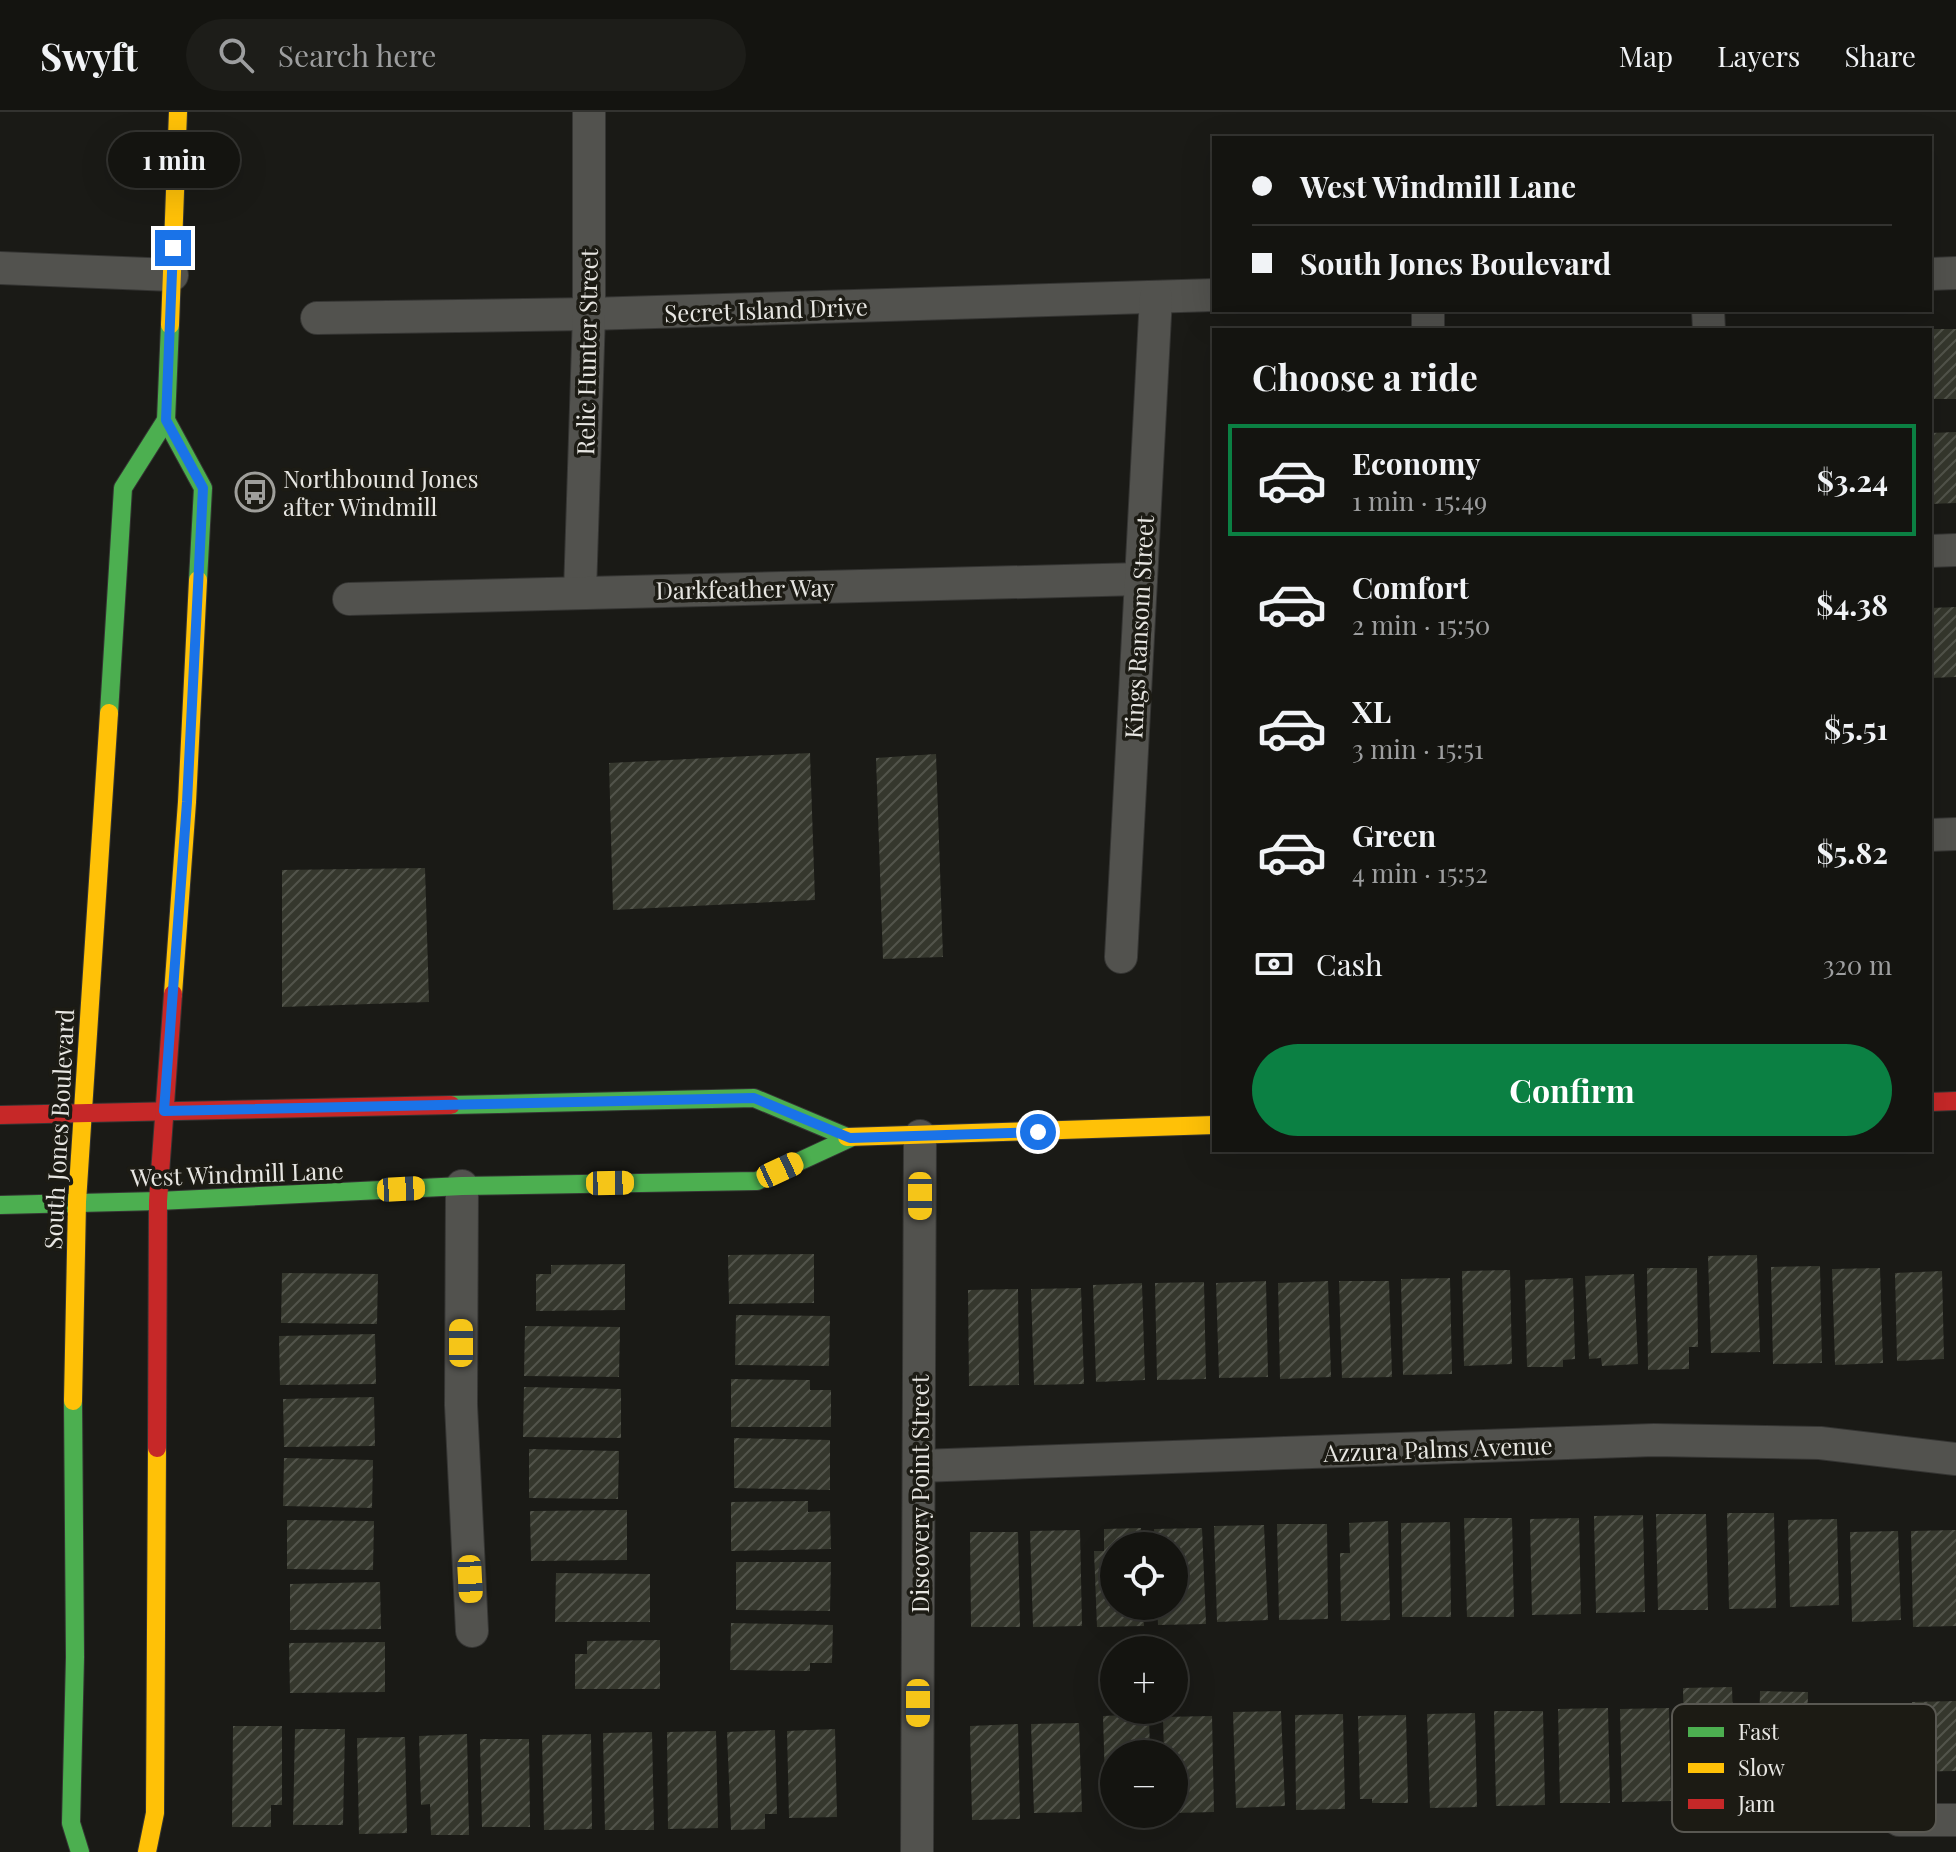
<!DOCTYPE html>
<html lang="en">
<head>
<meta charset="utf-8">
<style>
  body { margin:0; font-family:"Playfair Display",serif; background:#1d1d19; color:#f1f3f6; height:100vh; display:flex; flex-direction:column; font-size:30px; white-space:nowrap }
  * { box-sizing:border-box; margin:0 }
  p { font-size:26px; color:#9d9e9f }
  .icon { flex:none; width:44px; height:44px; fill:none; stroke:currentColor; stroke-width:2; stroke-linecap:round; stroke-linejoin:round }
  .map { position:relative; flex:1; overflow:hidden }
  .details { position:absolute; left:1212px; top:216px; width:720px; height:824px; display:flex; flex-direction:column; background:#141410; border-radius:0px; box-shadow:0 8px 32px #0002,0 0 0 2px #333330 }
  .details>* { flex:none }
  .banner { position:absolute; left:1212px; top:24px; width:720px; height:176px; border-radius:0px; box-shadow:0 8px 32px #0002,0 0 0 2px #333330; display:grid; align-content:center; height:176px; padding:0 40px; background:#141410 }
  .fabs { position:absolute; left:1100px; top:1420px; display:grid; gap:16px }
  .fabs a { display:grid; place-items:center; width:88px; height:88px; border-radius:50%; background:#141410; box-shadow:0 8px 32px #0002,0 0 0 2px #333330; font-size:40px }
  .end { position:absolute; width:36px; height:36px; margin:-18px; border:10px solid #1a73e8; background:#fff; box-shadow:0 0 0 4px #fff }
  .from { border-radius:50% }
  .bubble { position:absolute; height:56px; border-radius:28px; background:#141410; box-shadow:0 8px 32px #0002,0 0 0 2px #333330; font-size:26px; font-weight:700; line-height:56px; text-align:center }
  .car { position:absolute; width:24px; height:48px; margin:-24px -12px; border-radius:10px; box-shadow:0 0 6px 2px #0007; background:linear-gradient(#f5c518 24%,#345 0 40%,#f5c518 0 76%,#345 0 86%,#f5c518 0) }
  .banner b { display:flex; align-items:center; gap:28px; height:76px; font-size:30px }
  .banner b+b { border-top:2px solid #333330 }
  .banner i { width:20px; height:20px; background:#f1f3f6 }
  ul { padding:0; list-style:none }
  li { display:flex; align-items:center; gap:24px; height:112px; margin:0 16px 12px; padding:0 24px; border:4px solid transparent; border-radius:0px }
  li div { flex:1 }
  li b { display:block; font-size:30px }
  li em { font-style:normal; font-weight:700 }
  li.current { border-color:#0b8043 }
  li>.icon { width:72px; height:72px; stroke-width:1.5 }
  h2 { padding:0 40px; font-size:36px; line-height:96px }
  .pay { display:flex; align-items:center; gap:20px; height:88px; padding:0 40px; font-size:30px }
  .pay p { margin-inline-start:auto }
  .cta { display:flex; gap:16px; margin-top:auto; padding:16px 40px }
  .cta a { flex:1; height:92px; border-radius:48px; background:#0b8043; color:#fff; font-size:32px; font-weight:700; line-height:92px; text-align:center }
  header { display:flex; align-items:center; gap:48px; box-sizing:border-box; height:112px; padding:0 40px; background:#141410; border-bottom:2px solid #333330 }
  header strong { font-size:38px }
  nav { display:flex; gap:44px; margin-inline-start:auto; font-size:28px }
  .search { width:560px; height:72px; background:#1d1d19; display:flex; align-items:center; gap:20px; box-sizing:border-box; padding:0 28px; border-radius:44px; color:#9d9e9f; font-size:30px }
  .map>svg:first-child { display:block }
  .building { fill:url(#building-hatch) }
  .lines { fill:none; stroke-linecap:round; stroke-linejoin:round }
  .street-casing { stroke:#353533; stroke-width:34 }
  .fast-casing { stroke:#353533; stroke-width:20 }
  .slow-casing { stroke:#353533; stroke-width:20 }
  .jam-casing { stroke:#353533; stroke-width:20 }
  .street { stroke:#52524e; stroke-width:32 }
  .fast { stroke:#4caf50; stroke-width:18 }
  .slow { stroke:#ffc107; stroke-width:18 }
  .jam { stroke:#c62828; stroke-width:18 }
  .route { stroke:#1a73e8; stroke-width:10 }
  .labels { text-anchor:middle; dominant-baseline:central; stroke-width:7; stroke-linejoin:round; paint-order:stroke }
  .street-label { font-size:24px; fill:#e7e6e2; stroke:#1c1b14 }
  .poi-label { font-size:24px; fill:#e7e6e2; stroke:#1c1b14; text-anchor:start }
  .key { fill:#1c1b14; stroke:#595852; stroke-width:2 }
  .key-label { font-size:22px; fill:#e7e6e2 }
</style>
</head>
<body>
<header>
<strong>Swyft</strong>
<div class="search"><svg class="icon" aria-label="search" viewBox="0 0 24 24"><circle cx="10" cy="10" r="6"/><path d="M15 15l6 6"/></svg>Search here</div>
<nav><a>Map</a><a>Layers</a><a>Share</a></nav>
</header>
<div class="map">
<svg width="1956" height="1740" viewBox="0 0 1956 1740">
  <defs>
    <pattern id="building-hatch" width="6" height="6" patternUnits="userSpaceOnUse" patternTransform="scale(2)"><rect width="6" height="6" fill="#35372d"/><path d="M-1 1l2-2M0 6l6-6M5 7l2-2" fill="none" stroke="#52544b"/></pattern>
  </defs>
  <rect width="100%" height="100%" fill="#1a1a16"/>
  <g class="building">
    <rect x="1930" y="217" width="26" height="70"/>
    <path d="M1956,320V391L1930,392V321Z"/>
    <path d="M1956,495V565L1930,566V496Z"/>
    <path d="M810,641L815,788L613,798L609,651Z"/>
    <path d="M936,642L943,845L883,847L876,646Z"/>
    <path d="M425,756L429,890L282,895V758Z"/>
    <path d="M814,1142V1191L729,1192L728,1143Z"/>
    <path d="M1757,1143L1760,1240L1711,1241L1708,1144Z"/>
    <path d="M625,1152V1198L536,1199V1162H551V1153Z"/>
    <path d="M1820,1154L1822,1251L1773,1252L1771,1155Z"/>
    <path d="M1647,1156H1697L1698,1235H1689V1257L1648,1258Z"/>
    <path d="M1880,1156L1883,1251L1835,1253L1832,1157Z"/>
    <path d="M1510,1158L1512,1252L1464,1254L1462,1159Z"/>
    <path d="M1942,1159L1944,1247L1897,1249L1895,1161Z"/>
    <path d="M282,1161L378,1162L377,1212L281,1211Z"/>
    <path d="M1634,1162L1638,1252L1602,1254L1601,1246L1589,1247L1585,1164Z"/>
    <path d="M1450,1166L1452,1262L1403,1263L1401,1167Z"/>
    <path d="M1573,1166L1575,1247L1563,1248V1255H1527L1525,1168Z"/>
    <path d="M1266,1169L1268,1265L1219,1266L1216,1171Z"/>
    <path d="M1328,1169L1331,1265L1280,1267L1278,1171Z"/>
    <path d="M1339,1169H1389L1392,1265L1342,1266Z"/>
    <path d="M1204,1170L1206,1267L1157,1268L1155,1171Z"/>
    <path d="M1142,1171L1145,1268L1096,1270L1093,1173Z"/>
    <path d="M1081,1176L1084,1272L1034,1273L1031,1177Z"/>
    <path d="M1018,1177L1019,1273L969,1274L968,1178Z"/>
    <path d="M736,1203L830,1204L829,1254L735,1253Z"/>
    <path d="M525,1214L620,1215L619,1265L524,1264Z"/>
    <path d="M375,1222L376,1272L280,1273L279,1224Z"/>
    <path d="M731,1267L810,1268V1278H831V1315H731Z"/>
    <path d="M524,1275L621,1277V1326L523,1325Z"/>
    <path d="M374,1285L375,1334L284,1335L283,1287Z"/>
    <path d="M734,1326L830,1328V1378L734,1376Z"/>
    <path d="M529,1337L619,1339L618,1387L529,1386Z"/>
    <path d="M284,1346L373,1348L372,1396L283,1394Z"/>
    <path d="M808,1389V1400L830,1399L831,1437L731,1439V1390Z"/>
    <path d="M627,1398V1448L531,1449L530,1399Z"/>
    <path d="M1727,1401H1774L1776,1496L1729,1497Z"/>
    <path d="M1656,1402H1706L1708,1498H1658Z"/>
    <path d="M1643,1403L1645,1500L1596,1501L1594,1404Z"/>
    <path d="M1464,1406H1512L1514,1505H1467Z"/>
    <path d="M1579,1406L1581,1502L1532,1503L1530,1407Z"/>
    <path d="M1837,1407L1839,1493L1790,1495L1788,1408Z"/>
    <path d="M287,1408L374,1409L373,1458L287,1457Z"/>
    <path d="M1388,1409L1390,1508L1341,1509L1340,1441H1350L1349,1411Z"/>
    <path d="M1450,1410L1451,1505H1402L1401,1411Z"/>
    <path d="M1277,1412H1327L1328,1507L1279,1508Z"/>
    <path d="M1264,1413L1268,1508L1217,1510L1214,1414Z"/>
    <path d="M1141,1416L1142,1434H1114V1494H1143L1144,1514L1097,1515L1094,1439H1104V1417Z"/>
    <path d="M1202,1416L1206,1512L1158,1513L1157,1494H1174V1434H1155L1154,1417Z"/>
    <path d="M1080,1418L1082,1514L1033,1515L1030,1419Z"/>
    <path d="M1956,1418V1514L1913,1515L1911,1419Z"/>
    <path d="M1898,1419L1901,1508L1852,1510L1850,1420Z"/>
    <path d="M970,1420H1018L1020,1515H971Z"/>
    <path d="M736,1450H831L830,1499L736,1498Z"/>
    <path d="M556,1461L650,1462V1510H555Z"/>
    <path d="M380,1470L381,1517L290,1518V1472Z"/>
    <path d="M731,1511L833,1513L832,1551H810V1559L730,1558Z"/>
    <path d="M660,1528V1577H575V1542H587V1529Z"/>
    <path d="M385,1530V1580L290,1581L289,1531Z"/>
    <path d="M1732,1575L1735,1671L1685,1672L1683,1576Z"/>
    <path d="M1760,1579L1808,1580L1806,1669L1758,1668Z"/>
    <path d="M1956,1589V1659L1899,1660L1898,1617H1913L1912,1590Z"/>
    <path d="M1884,1591L1886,1658L1821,1660L1820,1620L1836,1619V1592Z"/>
    <path d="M1608,1596L1610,1691H1560L1558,1597Z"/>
    <path d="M1669,1596L1671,1689L1622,1690L1620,1597Z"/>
    <path d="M1281,1599L1285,1694L1236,1696L1233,1600Z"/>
    <path d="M1494,1599H1543L1545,1693L1496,1694Z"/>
    <path d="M1475,1601L1477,1695L1430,1696L1427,1602Z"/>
    <path d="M1149,1602L1150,1642H1114V1669L1105,1670L1103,1604Z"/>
    <path d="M1343,1602L1345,1697L1296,1698L1295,1603Z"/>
    <path d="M1406,1603L1408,1691H1372V1687H1360L1358,1604Z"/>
    <path d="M1212,1604L1214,1700L1174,1701V1642H1164L1163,1605Z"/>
    <path d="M1079,1611L1082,1700L1034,1701L1031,1612Z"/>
    <path d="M1018,1612L1020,1707L972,1708L970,1614Z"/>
    <path d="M233,1614H282V1693H271V1715H232Z"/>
    <path d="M295,1617H345L343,1713H293Z"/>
    <path d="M835,1617L837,1705L789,1706L787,1619Z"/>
    <path d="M775,1618L777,1702H765V1717L731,1718L727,1620Z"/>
    <path d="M716,1619L718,1716L668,1717L667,1620Z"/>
    <path d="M652,1620L654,1718H605L603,1621Z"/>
    <path d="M467,1622L469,1723H431L430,1692L421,1693L419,1624Z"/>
    <path d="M591,1622L592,1717L544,1718L542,1623Z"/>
    <path d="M405,1625L407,1721L359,1722L357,1626Z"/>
    <path d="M480,1627H529L530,1715H482Z"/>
  </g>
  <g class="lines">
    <g class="street-casing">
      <g id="street">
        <path d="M0,156L172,163"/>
        <path d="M1930,162L1956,161"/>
        <path d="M1428,198V218"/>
        <path d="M1708,198L1709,218"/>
        <path d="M317,206L589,202L1214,183"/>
        <path d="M1930,439L1956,438"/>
        <path d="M580,480L589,202V0"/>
        <path d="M349,487L1141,467"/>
        <path d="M1930,723L1956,722"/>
        <path d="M1121,845L1156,185"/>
        <path d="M462,1074L461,1293L472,1519"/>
        <path d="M919,1354L1654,1328L1820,1331L1956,1347"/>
        <path d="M1899,1708H1956"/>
        <path d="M917,1740L920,1024"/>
      </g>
    </g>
    <g class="fast-casing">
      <g id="fast">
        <path d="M166,308L203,376L198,468"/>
        <path d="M109,601L123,376L166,308L170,213"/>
        <path d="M451,993L754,986L847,1025"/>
        <path d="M0,1093L158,1089L462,1074L757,1069L850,1026"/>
        <path d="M73,1289L75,1545L71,1711L80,1740"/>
      </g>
    </g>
    <g class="slow-casing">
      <g id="slow">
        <path d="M170,213L178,0"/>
        <path d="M173,882L187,690L198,468"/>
        <path d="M847,1025L1214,1013"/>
        <path d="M73,1289L77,1090L109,601"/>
        <path d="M147,1740L155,1701L157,1336"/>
      </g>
    </g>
    <g class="jam-casing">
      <g id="jam">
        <path d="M1930,990L1956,989"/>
        <path d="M0,1003L451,993"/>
        <path d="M157,1336L158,1089L173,882"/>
      </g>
    </g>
    <use href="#street" class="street"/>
    <use href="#fast" class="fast"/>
    <use href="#slow" class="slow"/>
    <use href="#jam" class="jam"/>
  </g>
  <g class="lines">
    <path class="route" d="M173,136L166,308L203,376L187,690L164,999L754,986L850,1026L1038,1020"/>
  </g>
  <defs>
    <g id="bus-ring" transform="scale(2)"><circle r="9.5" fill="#1c1b14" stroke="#9f9f9b" stroke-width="1.5"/><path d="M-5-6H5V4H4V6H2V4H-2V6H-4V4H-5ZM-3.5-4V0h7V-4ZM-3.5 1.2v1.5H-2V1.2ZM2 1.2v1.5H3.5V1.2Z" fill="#9f9f9b"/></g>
  </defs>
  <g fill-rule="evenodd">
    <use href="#bus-ring" x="255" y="380"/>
  </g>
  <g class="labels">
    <g class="street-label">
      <text transform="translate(766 197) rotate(-2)">Secret Island Drive</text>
      <text transform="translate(586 240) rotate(-89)">Relic Hunter Street</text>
      <text transform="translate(745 476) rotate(-1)">Darkfeather Way</text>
      <text transform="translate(1138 515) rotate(-87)">Kings Ransom Street</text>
      <text transform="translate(58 1017) rotate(-87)">South Jones Boulevard</text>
      <text transform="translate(237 1061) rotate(-2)">West Windmill Lane</text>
      <text transform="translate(1438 1336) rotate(-2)">Azzura Palms Avenue</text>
      <text transform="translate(919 1382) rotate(-90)">Discovery Point Street</text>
    </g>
    <g class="poi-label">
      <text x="283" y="366">Northbound Jones<tspan x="283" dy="28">after Windmill</tspan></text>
    </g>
  </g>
  <rect x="1672" y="1592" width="264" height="128" rx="12" class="key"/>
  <rect x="1688" y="1615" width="36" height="10" fill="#4caf50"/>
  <rect x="1688" y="1651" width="36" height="10" fill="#ffc107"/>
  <rect x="1688" y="1687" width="36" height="10" fill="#c62828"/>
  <g class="key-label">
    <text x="1738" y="1628">Fast</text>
    <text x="1738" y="1664">Slow</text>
    <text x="1738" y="1700">Jam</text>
  </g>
</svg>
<div class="fabs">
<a><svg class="icon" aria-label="locate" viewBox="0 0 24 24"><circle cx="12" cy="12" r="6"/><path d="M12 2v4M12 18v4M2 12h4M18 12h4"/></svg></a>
<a>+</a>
<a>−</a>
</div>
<i class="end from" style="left:1038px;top:1020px"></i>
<i class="end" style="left:173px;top:136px"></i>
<div class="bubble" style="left:108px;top:20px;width:132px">1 min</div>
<i class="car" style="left:780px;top:1058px;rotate:65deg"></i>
<i class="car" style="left:610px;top:1071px;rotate:89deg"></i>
<i class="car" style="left:401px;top:1077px;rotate:87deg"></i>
<i class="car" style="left:920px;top:1084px;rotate:180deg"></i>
<i class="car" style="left:461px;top:1231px;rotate:0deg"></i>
<i class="car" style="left:470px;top:1467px;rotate:177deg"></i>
<i class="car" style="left:918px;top:1591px;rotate:180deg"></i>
<div class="banner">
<b><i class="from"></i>West Windmill Lane</b>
<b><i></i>South Jones Boulevard</b>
</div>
<section class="details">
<h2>Choose a ride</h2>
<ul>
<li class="current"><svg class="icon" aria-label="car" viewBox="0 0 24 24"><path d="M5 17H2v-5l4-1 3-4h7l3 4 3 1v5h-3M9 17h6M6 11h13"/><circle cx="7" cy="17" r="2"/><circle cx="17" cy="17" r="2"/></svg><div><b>Economy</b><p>1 min · 15:49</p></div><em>$3.24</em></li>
<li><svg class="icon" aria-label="car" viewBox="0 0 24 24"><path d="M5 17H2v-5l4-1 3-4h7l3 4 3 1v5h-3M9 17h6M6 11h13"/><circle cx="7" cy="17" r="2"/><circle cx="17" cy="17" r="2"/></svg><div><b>Comfort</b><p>2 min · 15:50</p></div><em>$4.38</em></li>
<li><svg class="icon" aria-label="car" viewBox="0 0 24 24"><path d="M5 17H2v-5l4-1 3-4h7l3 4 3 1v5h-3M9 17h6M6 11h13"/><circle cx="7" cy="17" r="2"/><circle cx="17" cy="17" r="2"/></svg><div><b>XL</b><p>3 min · 15:51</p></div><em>$5.51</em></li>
<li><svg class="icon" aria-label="car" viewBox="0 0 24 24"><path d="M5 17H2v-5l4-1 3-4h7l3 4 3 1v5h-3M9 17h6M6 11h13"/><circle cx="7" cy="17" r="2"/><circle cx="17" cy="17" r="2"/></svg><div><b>Green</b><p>4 min · 15:52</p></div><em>$5.82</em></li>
</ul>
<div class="pay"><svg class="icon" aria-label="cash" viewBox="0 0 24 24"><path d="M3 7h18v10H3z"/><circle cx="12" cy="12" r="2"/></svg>Cash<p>320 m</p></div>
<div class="cta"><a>Confirm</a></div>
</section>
</div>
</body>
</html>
